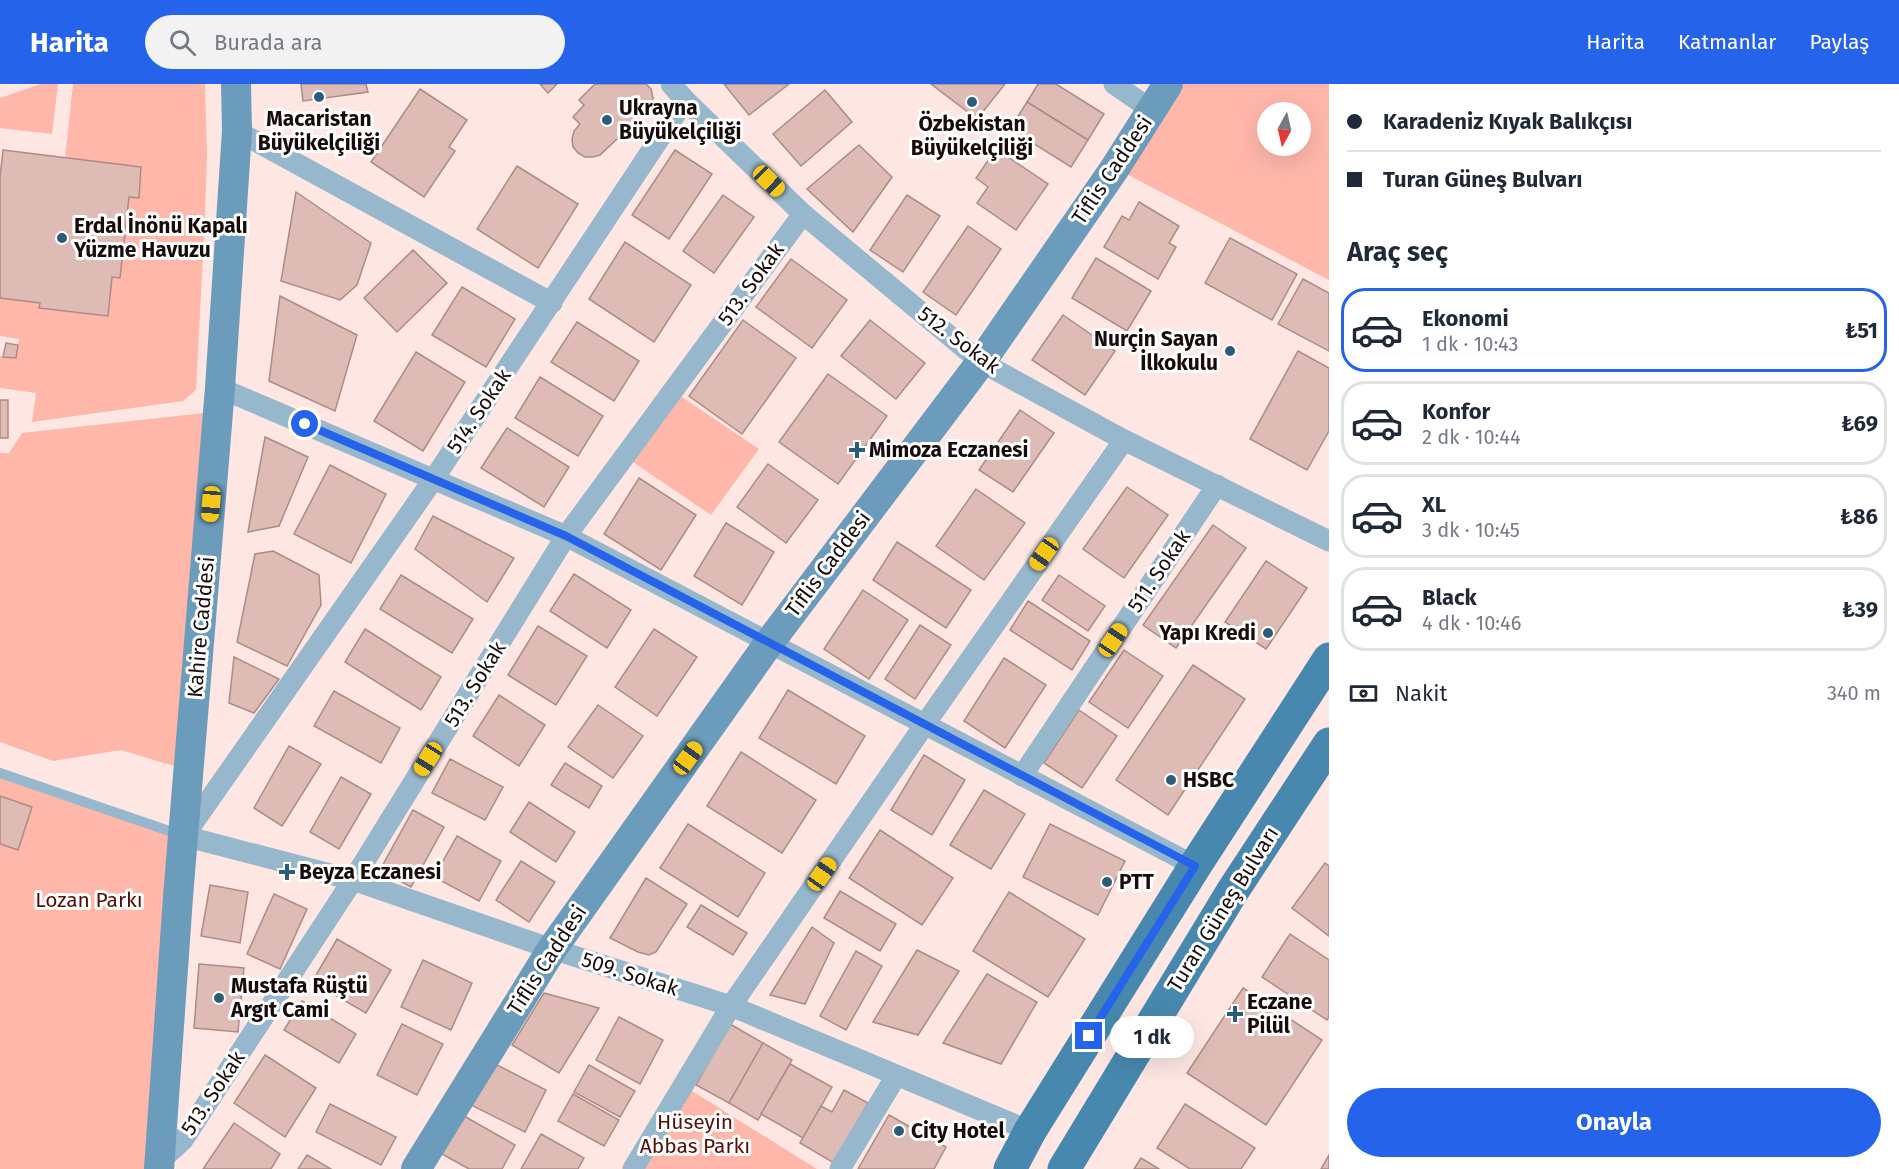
<!DOCTYPE html>
<html lang="tr">
<head>
<meta charset="utf-8">
<style>
  body { margin:0; font-family:"Fira Sans",sans-serif; background:#f2f2f3; color:#1f2937; height:100vh; display:flex; flex-direction:column; font-size:22px; white-space:nowrap }
  * { box-sizing:border-box; margin:0 }
  p { font-size:20px; color:#747a83 }
  .icon { flex:none; width:33px; height:33px; fill:none; stroke:currentColor; stroke-width:2; stroke-linecap:round; stroke-linejoin:round }
  .map { position:relative; flex:1; overflow:hidden }
  .drawer { display:flex; flex-direction:column; background:#fff; width:570px }
  .drawer>* { flex:none }
  .hud { display:grid; align-content:center; height:132px; padding:0 18px; background:#fff }
  .needle { width:39px; rotate:188deg }
  .tools { position:absolute; left:1257px; top:18px; display:grid; gap:12px }
  .tools a { display:grid; place-items:center; width:54px; height:54px; border-radius:50%; background:#fff; box-shadow:0 6px 24px #0002; font-size:30px }
  .end { position:absolute; width:27px; height:27px; margin:-14px; border:8px solid #2563eb; background:#fff; box-shadow:0 0 0 3px #fff }
  .from { border-radius:50% }
  .bubble { position:absolute; height:42px; border-radius:21px; background:#fff; box-shadow:0 6px 24px #0002; font-size:20px; font-weight:700; line-height:42px; text-align:center }
  .car { position:absolute; width:18px; height:36px; margin:-18px -9px; border-radius:8px; box-shadow:0 0 4px 2px #0007; background:linear-gradient(#f5c518 24%,#345 0 40%,#f5c518 0 76%,#345 0 86%,#f5c518 0) }
  .hud b { display:flex; align-items:center; gap:21px; height:57px; font-size:22px }
  .hud b+b { border-top:2px solid #e0e1e3 }
  .hud i { width:15px; height:15px; background:#1f2937 }
  ul { padding:0; list-style:none }
  li { display:flex; align-items:center; gap:18px; height:84px; margin:0 12px 9px; padding:0 6px; border:3px solid #e0e1e3; border-radius:24px }
  li div { flex:1 }
  li b { display:block; font-size:22px }
  li em { font-style:normal; font-weight:700 }
  li.current { border-color:#2563eb }
  li>.icon { width:54px; height:54px; stroke-width:1.5 }
  h2 { padding:0 18px; font-size:27px; line-height:72px }
  .pay { display:flex; align-items:center; gap:15px; height:66px; padding:0 18px; font-size:22px }
  .pay p { margin-inline-start:auto }
  .cta { display:flex; gap:12px; margin-top:auto; padding:12px 18px }
  .cta a { flex:1; height:69px; border-radius:36px; background:#2563eb; color:#fff; font-size:24px; font-weight:700; line-height:69px; text-align:center }
  header { display:flex; align-items:center; gap:36px; box-sizing:border-box; height:84px; padding:0 30px; background:#2563eb; color:#fff }
  header strong { font-size:28px }
  nav { display:flex; gap:33px; margin-inline-start:auto; font-size:21px }
  .search { width:420px; height:54px; background:#f2f2f3; display:flex; align-items:center; gap:15px; box-sizing:border-box; padding:0 21px; border-radius:33px; color:#747a83; font-size:22px }
  main { display:flex; flex:1; min-height:0 }
  .map>svg:first-child { display:block }
  .green { fill:#ffb7aa; fill-rule:evenodd }
  .building { fill:#dfbbb5; stroke:#ad8b85; stroke-width:1.5 }
  .lines { fill:none; stroke-linecap:round; stroke-linejoin:round }
  .lane { stroke:#97b7cc; stroke-width:10 }
  .street { stroke:#97b7cc; stroke-width:21 }
  .secondary { stroke:#6b9cbb; stroke-width:30 }
  .primary { stroke:#4888ae; stroke-width:33 }
  .route { stroke:#2563eb; stroke-width:8 }
  .poi-dot { fill:#2b5d7a; stroke:#fff; stroke-width:2 }
  .labels { text-anchor:middle; dominant-baseline:central; stroke-width:6; stroke-linejoin:round; paint-order:stroke }
  .poi-label { font-size:21px; font-weight:bold; fill:#180c0a; stroke:#fff; text-anchor:start }
  .street-label { font-size:21px; fill:#180c0a; stroke:#fff }
  .park-label { font-size:21px; fill:#580e07; stroke:#fff }
</style>
</head>
<body>
<header>
<strong>Harita</strong>
<div class="search"><svg class="icon" aria-label="search" viewBox="0 0 24 24"><circle cx="10" cy="10" r="6"/><path d="M15 15l6 6"/></svg>Burada ara</div>
<nav><a>Harita</a><a>Katmanlar</a><a>Paylaş</a></nav>
</header>
<main>
<div class="map">
<svg width="1329" height="1085" viewBox="0 0 1329 1085">
  <rect width="100%" height="100%" fill="#fee7e3"/>
  <g class="green">
    <path d="M41,0H58L52,50L0,44V14Z"/>
    <path d="M73,0H205L207,69L205,134L196,306L183,317L32,338L36,309L0,304V272L16,274L19,255L0,252V214L40,219V225L108,232L112,193L120,194L129,113H139L140,82L65,74Z"/>
    <path d="M1168,0H1329V196L1115,84ZM1268,28H1300V62H1268Z"/>
    <path d="M673,307L759,365L711,431L624,372Z"/>
    <path d="M204,329L174,682L121,666L53,677L0,658V369H9L22,349Z"/>
    <path d="M0,689L184,752L159,1085H0Z"/>
    <path d="M684,1002L817,1085H633Z"/>
  </g>
  <g class="building">
    <path d="M301,0H366L368,8L303,17Z"/>
    <path d="M540,0H557L548,9Z"/>
    <path d="M595,0H646L651,5L653,14L651,23L600,71L593,73H585L578,69L573,63L572,55L574,47L580,40L573,33L584,21L579,16Z"/>
    <path d="M724,0H789L749,31Z"/>
    <path d="M931,0H1005L977,35Z"/>
    <path d="M1038,0H1056L1104,30L1088,56L1027,18Z"/>
    <path d="M420,5L467,36L449,63L455,67L424,113L371,78Z"/>
    <path d="M825,6L852,38L801,82L773,50Z"/>
    <path d="M1027,18L1088,56L1071,83L1010,45Z"/>
    <path d="M859,61L892,93L853,148L807,105Z"/>
    <path d="M996,65L1048,100L1016,146L977,119L988,103L976,94Z"/>
    <path d="M3,66L141,83L139,114L129,113L120,194L112,193L108,232L39,224L40,219L0,214V93Z"/>
    <path d="M675,66L712,90L669,155L632,131Z"/>
    <path d="M517,82L578,120L538,184L477,145Z"/>
    <path d="M296,108L371,159L357,201L340,216L281,197Z"/>
    <path d="M723,111L754,133L714,189L683,167Z"/>
    <path d="M907,111L940,132L903,188L870,166Z"/>
    <path d="M1139,118L1179,142L1169,159L1176,163L1158,195L1104,163L1122,132L1129,136Z"/>
    <path d="M968,142L1001,165L956,231L923,208Z"/>
    <path d="M1230,154L1297,190L1272,236L1205,199Z"/>
    <path d="M625,158L691,201L654,258L589,215Z"/>
    <path d="M413,166L447,199L397,248L364,214Z"/>
    <path d="M1096,174L1151,207L1127,247L1072,214Z"/>
    <path d="M791,175L847,216L812,264L756,223Z"/>
    <path d="M1303,195L1329,209V267L1278,240Z"/>
    <path d="M462,203L515,235L486,283L432,251Z"/>
    <path d="M280,212L357,251L335,327L269,297Z"/>
    <path d="M1063,231L1115,267L1085,311L1032,276Z"/>
    <path d="M743,236L796,274L742,350L689,312Z"/>
    <path d="M870,236L925,279L896,315L841,272Z"/>
    <path d="M577,238L639,277L614,317L551,278Z"/>
    <path d="M6,259L18,261L16,274L3,273Z"/>
    <path d="M1298,267L1329,284V347L1307,386L1250,355Z"/>
    <path d="M416,268L465,298L423,367L374,337Z"/>
    <path d="M828,290L887,332L838,400L779,358Z"/>
    <path d="M540,293L603,332L578,372L515,334Z"/>
    <rect x="0" y="316" width="8" height="38"/>
    <path d="M1020,326L1054,349L1013,408L979,386Z"/>
    <path d="M507,344L569,383L544,423L481,384Z"/>
    <path d="M265,353L308,373L279,442L248,448Z"/>
    <path d="M768,380L818,416L786,459L737,423Z"/>
    <path d="M330,381L386,410L351,479L294,450Z"/>
    <path d="M639,394L696,431L661,486L604,450Z"/>
    <path d="M1127,403L1168,431L1124,494L1083,465Z"/>
    <path d="M976,405L1025,439L984,496L936,462Z"/>
    <path d="M433,432L514,474L487,518L415,465Z"/>
    <path d="M726,439L774,468L742,521L694,492Z"/>
    <path d="M1213,441L1246,464L1176,564L1143,541Z"/>
    <path d="M897,458L971,506L946,544L873,496Z"/>
    <path d="M273,467L319,491L321,521L287,582L237,558L255,470Z"/>
    <path d="M1266,477L1307,504L1266,565L1225,538Z"/>
    <path d="M574,490L631,526L607,564L550,527Z"/>
    <path d="M401,491L473,535L452,569L380,525Z"/>
    <path d="M1059,491L1105,522L1088,547L1042,516Z"/>
    <path d="M863,506L908,536L869,595L824,565Z"/>
    <path d="M1028,517L1090,557L1072,586L1010,546Z"/>
    <path d="M920,541L951,561L915,615L885,595Z"/>
    <path d="M538,542L587,572L556,621L508,591Z"/>
    <path d="M365,545L441,593L421,626L345,578Z"/>
    <path d="M654,545L697,573L657,632L615,603Z"/>
    <path d="M1124,566L1163,592L1128,644L1089,618Z"/>
    <path d="M234,573L279,595L254,629L229,619Z"/>
    <path d="M1004,574L1046,601L1005,664L964,637Z"/>
    <path d="M1193,581L1245,615L1168,731L1116,696Z"/>
    <path d="M788,606L865,652L836,700L759,654Z"/>
    <path d="M334,607L400,644L381,679L314,642Z"/>
    <path d="M499,611L545,641L519,682L473,652Z"/>
    <path d="M598,621L643,652L613,694L568,663Z"/>
    <path d="M1079,626L1117,652L1082,704L1044,679Z"/>
    <path d="M289,662L321,680L282,742L254,724Z"/>
    <path d="M741,668L816,716L782,769L707,722Z"/>
    <path d="M924,671L965,696L932,751L891,726Z"/>
    <path d="M450,675L503,703L485,736L432,709Z"/>
    <path d="M565,679L602,702L589,724L551,701Z"/>
    <path d="M341,693L371,710L339,765L310,748Z"/>
    <path d="M984,706L1025,730L991,785L950,761Z"/>
    <path d="M0,712L32,723L18,766L0,760Z"/>
    <path d="M529,718L575,748L556,778L510,748Z"/>
    <path d="M413,726L444,743L411,803L380,786Z"/>
    <path d="M688,740L765,789L738,833L660,784Z"/>
    <path d="M1050,740L1125,777L1098,831L1023,793Z"/>
    <path d="M880,746L953,794L922,841L849,794Z"/>
    <path d="M457,752L501,777L479,817L434,793Z"/>
    <path d="M521,777L555,798L529,838L496,816Z"/>
    <path d="M1325,779L1329,782V852L1292,824Z"/>
    <path d="M646,794L687,820L656,868L649,871L638,868L610,854Z"/>
    <path d="M210,801L248,808L240,859L201,852Z"/>
    <path d="M840,807L896,840L880,867L824,834Z"/>
    <path d="M1009,808L1085,855L1048,913L973,867Z"/>
    <path d="M274,810L307,825L280,885L247,870Z"/>
    <path d="M701,821L747,849L733,871L687,843Z"/>
    <path d="M812,843L834,859L805,920L770,911Z"/>
    <path d="M1290,850L1329,876V933L1327,936L1262,893Z"/>
    <path d="M337,855L391,886L366,929L312,898Z"/>
    <path d="M917,866L959,887L918,951L873,938Z"/>
    <path d="M856,867L882,882L846,946L820,932Z"/>
    <path d="M423,876L472,899L451,946L401,923Z"/>
    <path d="M199,880L244,884L238,948L194,944Z"/>
    <path d="M987,890L1037,918L1001,980L943,959Z"/>
    <path d="M1243,904L1322,956L1266,1041L1187,989Z"/>
    <path d="M544,909L599,924L559,989L512,961Z"/>
    <path d="M302,917L356,950L339,979L284,946Z"/>
    <path d="M619,933L663,956L640,1000L596,976Z"/>
    <path d="M402,940L443,960L417,1011L377,991Z"/>
    <path d="M730,940L763,959L729,1019L696,1001Z"/>
    <path d="M763,959L792,976L758,1036L729,1019Z"/>
    <path d="M265,971L316,1004L285,1053L234,1019Z"/>
    <path d="M493,979L546,1006L525,1048L471,1021Z"/>
    <path d="M790,980L832,1003L803,1054L761,1030Z"/>
    <path d="M589,981L635,1007L620,1033L574,1008Z"/>
    <path d="M844,1006L868,1019L834,1079L800,1059L821,1022L832,1028Z"/>
    <path d="M573,1010L619,1036L604,1062L558,1037Z"/>
    <path d="M330,1020L396,1053L381,1081L316,1048Z"/>
    <path d="M1185,1020L1255,1064L1241,1085H1190L1157,1064Z"/>
    <path d="M889,1031L946,1063L934,1085H858Z"/>
    <path d="M464,1032L515,1061L502,1085H469L442,1070Z"/>
    <path d="M234,1039L280,1070L271,1085H203Z"/>
    <path d="M541,1050L584,1074L578,1085H521Z"/>
    <path d="M307,1071L331,1085H298Z"/>
    <path d="M1329,1071V1085H1321Z"/>
    <path d="M1141,1074L1159,1085H1134Z"/>
  </g>
  <g class="lines">
    <path class="lane" d="M0,689L181,751"/>
    <g class="street">
      <path d="M671,0L685,16L803,130L981,278L1124,356L1329,457"/>
      <path d="M1114,0L1152,26"/>
      <path d="M685,16L433,396L184,752L353,796L552,865L731,922L1030,1047"/>
      <path d="M237,47L552,219"/>
      <path d="M220,304L566,452L1195,782"/>
      <path d="M1022,692L1217,401"/>
      <path d="M159,1078L183,1056L353,796L566,452L803,130"/>
      <path d="M633,1085L731,922L925,640L1124,356"/>
      <path d="M840,1085L896,992"/>
    </g>
    <g class="secondary">
      <path d="M159,1085L178,813L220,304L237,47L236,0"/>
      <path d="M416,1085L552,865L769,559L981,278L1115,84L1168,0"/>
    </g>
    <g class="primary">
      <path d="M1010,1085L1030,1047L1195,782L1329,575"/>
      <path d="M1064,1085L1232,808L1329,660"/>
    </g>
  </g>
  <g class="lines">
    <path class="route" d="M305,340L566,452L1195,782L1089,952"/>
  </g>
  <g class="poi-dot">
    <circle cx="319" cy="13" r="6"/>
    <circle cx="972" cy="18" r="6"/>
    <circle cx="607" cy="36" r="6"/>
    <circle cx="62" cy="154" r="6"/>
    <circle cx="1230" cy="267" r="6"/>
    <path d="M854 357h6v6h6v6h-6v6h-6v-6h-6v-6h6z"/>
    <circle cx="1268" cy="549" r="6"/>
    <circle cx="1171" cy="696" r="6"/>
    <path d="M284 779h6v6h6v6h-6v6h-6v-6h-6v-6h6z"/>
    <circle cx="1107" cy="798" r="6"/>
    <circle cx="219" cy="914" r="6"/>
    <path d="M1232 921h6v6h6v6h-6v6h-6v-6h-6v-6h6z"/>
    <circle cx="899" cy="1047" r="6"/>
  </g>
  <g class="labels">
    <g class="poi-label">
      <text x="619" y="24">Ukrayna<tspan x="619" dy="24">Büyükelçiliği</tspan></text>
      <text x="319" y="35" text-anchor="middle">Macaristan<tspan x="319" dy="24">Büyükelçiliği</tspan></text>
      <text x="972" y="40" text-anchor="middle">Özbekistan<tspan x="972" dy="24">Büyükelçiliği</tspan></text>
      <text x="74" y="142">Erdal İnönü Kapalı<tspan x="74" dy="24">Yüzme Havuzu</tspan></text>
      <text x="1218" y="255" text-anchor="end">Nurçin Sayan<tspan x="1218" dy="24">İlkokulu</tspan></text>
      <text x="869" y="366">Mimoza Eczanesi</text>
      <text x="1256" y="549" text-anchor="end">Yapı Kredi</text>
      <text x="1183" y="696">HSBC</text>
      <text x="299" y="788">Beyza Eczanesi</text>
      <text x="1119" y="798">PTT</text>
      <text x="231" y="902">Mustafa Rüştü<tspan x="231" dy="24">Argıt Cami</tspan></text>
      <text x="1247" y="918">Eczane<tspan x="1247" dy="24">Pilül</tspan></text>
      <text x="911" y="1047">City Hotel</text>
    </g>
    <g class="street-label">
      <text transform="translate(1112 86) rotate(-56)">Tiflis Caddesi</text>
      <text transform="translate(751 200) rotate(-54)">513. Sokak</text>
      <text transform="translate(959 256) rotate(37)">512. Sokak</text>
      <text transform="translate(479 327) rotate(-56)">514. Sokak</text>
      <text transform="translate(828 480) rotate(-53)">Tiflis Caddesi</text>
      <text transform="translate(1159 487) rotate(-56)">511. Sokak</text>
      <text transform="translate(201 543) rotate(-85)">Kahire Caddesi</text>
      <text transform="translate(475 600) rotate(-58)">513. Sokak</text>
      <text transform="translate(1223 825) rotate(-58)">Turan Güneş Bulvarı</text>
      <text transform="translate(547 876) rotate(-57)">Tiflis Caddesi</text>
      <text transform="translate(630 890) rotate(18)">509. Sokak</text>
      <text transform="translate(213 1009) rotate(-56)">513. Sokak</text>
    </g>
    <g class="park-label">
      <text x="89" y="816">Lozan Parkı</text>
      <text x="695" y="1038">Hüseyin<tspan x="695" dy="24">Abbas Parkı</tspan></text>
    </g>
  </g>
</svg>
<div class="tools">
<a><svg class="needle" viewBox="-14 -14 28 28"><path d="M0-13l5 13h-10z" fill="#e53935"/><path d="M0 13l5-13h-10z" fill="#747a83"/></svg></a>
</div>
<i class="end from" style="left:305px;top:340px"></i>
<i class="end" style="left:1089px;top:952px"></i>
<div class="bubble" style="left:1110px;top:932px;width:84px">1 dk</div>
<i class="car" style="left:769px;top:97px;rotate:134deg"></i>
<i class="car" style="left:211px;top:420px;rotate:185deg"></i>
<i class="car" style="left:1044px;top:470px;rotate:215deg"></i>
<i class="car" style="left:1113px;top:556px;rotate:34deg"></i>
<i class="car" style="left:688px;top:674px;rotate:36deg"></i>
<i class="car" style="left:428px;top:675px;rotate:212deg"></i>
<i class="car" style="left:822px;top:790px;rotate:35deg"></i>
</div>
<section class="drawer">
<div class="hud">
<b><i class="from"></i>Karadeniz Kıyak Balıkçısı</b>
<b><i></i>Turan Güneş Bulvarı</b>
</div>
<h2>Araç seç</h2>
<ul>
<li class="current"><svg class="icon" aria-label="car" viewBox="0 0 24 24"><path d="M5 17H2v-5l4-1 3-4h7l3 4 3 1v5h-3M9 17h6M6 11h13"/><circle cx="7" cy="17" r="2"/><circle cx="17" cy="17" r="2"/></svg><div><b>Ekonomi</b><p>1 dk · 10:43</p></div><em>₺51</em></li>
<li><svg class="icon" aria-label="car" viewBox="0 0 24 24"><path d="M5 17H2v-5l4-1 3-4h7l3 4 3 1v5h-3M9 17h6M6 11h13"/><circle cx="7" cy="17" r="2"/><circle cx="17" cy="17" r="2"/></svg><div><b>Konfor</b><p>2 dk · 10:44</p></div><em>₺69</em></li>
<li><svg class="icon" aria-label="car" viewBox="0 0 24 24"><path d="M5 17H2v-5l4-1 3-4h7l3 4 3 1v5h-3M9 17h6M6 11h13"/><circle cx="7" cy="17" r="2"/><circle cx="17" cy="17" r="2"/></svg><div><b>XL</b><p>3 dk · 10:45</p></div><em>₺86</em></li>
<li><svg class="icon" aria-label="car" viewBox="0 0 24 24"><path d="M5 17H2v-5l4-1 3-4h7l3 4 3 1v5h-3M9 17h6M6 11h13"/><circle cx="7" cy="17" r="2"/><circle cx="17" cy="17" r="2"/></svg><div><b>Black</b><p>4 dk · 10:46</p></div><em>₺39</em></li>
</ul>
<div class="pay"><svg class="icon" aria-label="cash" viewBox="0 0 24 24"><path d="M3 7h18v10H3z"/><circle cx="12" cy="12" r="2"/></svg>Nakit<p>340 m</p></div>
<div class="cta"><a>Onayla</a></div>
</section>
</main>
</body>
</html>
